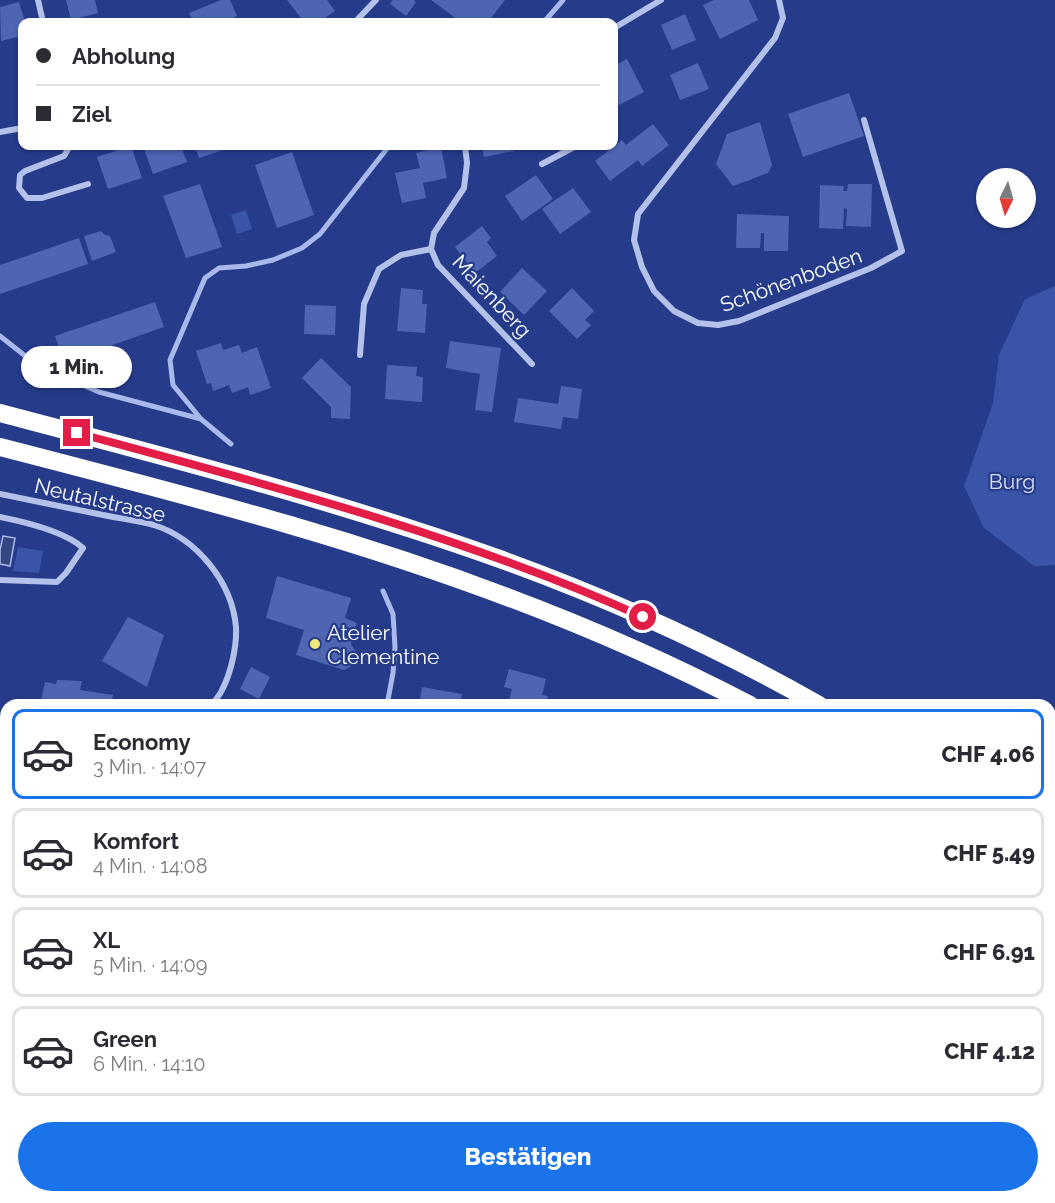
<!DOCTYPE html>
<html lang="de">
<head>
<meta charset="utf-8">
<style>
  body { margin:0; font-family:Raleway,sans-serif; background:#f7f7f7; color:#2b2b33; height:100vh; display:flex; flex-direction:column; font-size:22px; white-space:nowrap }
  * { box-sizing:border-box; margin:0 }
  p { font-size:20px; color:#7c7c81 }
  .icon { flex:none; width:33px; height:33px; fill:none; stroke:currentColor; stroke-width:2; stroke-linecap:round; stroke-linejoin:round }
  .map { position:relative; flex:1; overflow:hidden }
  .sheet { position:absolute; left:0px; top:699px; width:1056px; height:504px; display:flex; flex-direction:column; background:#fff; border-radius:18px 18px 0 0; box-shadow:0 2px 4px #0004 }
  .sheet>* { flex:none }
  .guide { position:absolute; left:18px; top:18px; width:600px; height:132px; border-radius:12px; box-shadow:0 2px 4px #0004; display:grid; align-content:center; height:132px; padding:0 18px; background:#fff }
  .needle { width:39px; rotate:185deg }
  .fabs { position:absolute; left:976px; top:168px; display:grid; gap:12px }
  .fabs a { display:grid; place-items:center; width:60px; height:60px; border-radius:50%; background:#fff; box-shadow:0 2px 4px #0004; font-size:30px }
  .end { position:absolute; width:27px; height:27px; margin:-14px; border:8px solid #e11d48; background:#fff; box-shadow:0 0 0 3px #fff }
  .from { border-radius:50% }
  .bubble { position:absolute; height:42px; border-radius:21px; background:#fff; box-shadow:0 2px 4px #0004; font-size:20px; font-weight:800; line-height:42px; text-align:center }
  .guide b { display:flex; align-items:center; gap:21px; height:57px; font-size:22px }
  .guide b+b { border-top:2px solid #e1e1e2 }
  .guide i { width:15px; height:15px; background:#2b2b33 }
  ul { padding:10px 0 0; list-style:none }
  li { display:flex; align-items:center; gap:18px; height:90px; margin:0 12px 9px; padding:0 6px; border:3px solid #e1e1e2; border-radius:12px }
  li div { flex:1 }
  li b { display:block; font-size:22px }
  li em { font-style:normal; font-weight:800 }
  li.on { border-color:#1a73e8 }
  li>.icon { width:54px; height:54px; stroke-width:1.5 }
  .action { display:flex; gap:12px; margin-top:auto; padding:12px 18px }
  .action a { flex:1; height:69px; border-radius:36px; background:#1a73e8; color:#fff; font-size:24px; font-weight:800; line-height:69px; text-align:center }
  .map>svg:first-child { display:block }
  .green { fill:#3a54a8 }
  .water { fill:#354680; stroke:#a9b9eb; stroke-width:1.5 }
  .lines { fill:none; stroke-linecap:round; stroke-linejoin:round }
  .stream { stroke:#a9b9eb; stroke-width:5 }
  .building { fill:#4e65b2 }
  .minor { stroke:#b4c1ea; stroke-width:6 }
  .primary { stroke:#f8f9fe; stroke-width:15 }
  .motorway { stroke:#fff; stroke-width:18 }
  .route { stroke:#e11d48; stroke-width:8 }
  .poi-dot { fill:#f3eb79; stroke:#263c8b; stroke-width:2 }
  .labels { text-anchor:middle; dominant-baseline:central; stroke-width:4.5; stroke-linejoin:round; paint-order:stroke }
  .street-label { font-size:21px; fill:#fff; stroke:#263c8b }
  .park-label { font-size:21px; fill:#d8e0f8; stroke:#263c8b }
  .poi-label { font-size:21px; fill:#fff; stroke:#263c8b; text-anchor:start }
</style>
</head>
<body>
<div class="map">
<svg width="1055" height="1203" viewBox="0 0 1055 1203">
  <rect width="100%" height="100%" fill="#263c8b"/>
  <g class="green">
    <path d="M246,210L252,229L237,234L231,215Z"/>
    <path d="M1055,286V565L1034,566L984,528L964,486L993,403L999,355L1025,299Z"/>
    <path d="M18,547L43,551L39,573L13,571Z"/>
  </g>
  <path class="water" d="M3,536L15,538L10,566L0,564V550Z"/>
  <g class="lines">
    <g class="stream">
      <path d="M544,22L563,0"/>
      <path d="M0,336L38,366L99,392L201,419"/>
      <path d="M231,444L201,419L173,385L170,360L205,278L219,268L246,266L273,260L302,248L320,234L389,146"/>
      <path d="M383,591L393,614L395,647L393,673L387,705"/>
      <path d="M456,1197L460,1203"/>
    </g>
  </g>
  <g class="building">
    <path d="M66,0H95L98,13L71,20Z"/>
    <path d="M221,0H230L237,16L233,18L235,22H193L189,13Z"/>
    <path d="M287,0H327L335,11L319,22H304Z"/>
    <path d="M393,0H414L416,2L406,16L390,4Z"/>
    <path d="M431,0H505L488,22H461Z"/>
    <path d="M714,0H749L758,20L720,39L703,5Z"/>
    <path d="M19,2L25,22H22V36L1,41L0,7Z"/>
    <path d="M685,14L696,40L672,50L661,25Z"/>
    <path d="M383,18L412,21V22H383Z"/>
    <path d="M627,59L644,92L617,106L614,98V66Z"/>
    <path d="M698,63L709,89L680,100L670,75Z"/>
    <path d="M849,93L864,136L803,157L788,114Z"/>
    <path d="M760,122L772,165L768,173L733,186L716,164L727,134Z"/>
    <path d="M653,124L669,145L642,166L638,160L610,181L595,161L622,140L626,145Z"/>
    <path d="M131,146L142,178L108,189L97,157Z"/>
    <path d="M143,146H181L187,162L153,174Z"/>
    <path d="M195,146H235L199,158Z"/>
    <path d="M482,146H513L514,151L484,157Z"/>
    <path d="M441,147L447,178L423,183L426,198L402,203L395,173L420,168L416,153Z"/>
    <path d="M292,152L314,215L277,228L255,165Z"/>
    <path d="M536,175L553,199L522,221L505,196Z"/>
    <path d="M200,184L222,247L186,258L163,196Z"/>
    <path d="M848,184H872L871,227L846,226L847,209L844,208L843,229L819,228L820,185L844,186L843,191H847Z"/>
    <path d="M573,188L591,212L560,234L542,209Z"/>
    <path d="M737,214L789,216L788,251H764V233H761L760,248H736Z"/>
    <path d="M482,226L491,238L487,242L497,256L475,273L455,247Z"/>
    <path d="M101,231L105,235L110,236L116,252L92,261L84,236Z"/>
    <path d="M79,238L88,264L0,294V265Z"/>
    <path d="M522,268L547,291L524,315L500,292Z"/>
    <path d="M401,288L423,290L422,304H427L425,333L397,331Z"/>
    <path d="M572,288L594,311L585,320L591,325L577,339L549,311Z"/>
    <path d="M155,302L164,327L64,362L55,336Z"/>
    <path d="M305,305L336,306L335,335L304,334Z"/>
    <path d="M450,341L501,348L492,412L475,410L480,374L446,368Z"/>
    <path d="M221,343L223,350L239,345L242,353L257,347L271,388L250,395L248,387L232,393L229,385L213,391L211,383L207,384L196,351Z"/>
    <path d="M321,358L351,387L350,419L331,418V407L302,378Z"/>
    <path d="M387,365L417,367L416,376L423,377L422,402L385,399Z"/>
    <path d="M561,386L582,389L578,419L563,417L561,429L514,422L518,398L558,404Z"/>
    <path d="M277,576L351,598L345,618L357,623L351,644L362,661L344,670L296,655L304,630L266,618Z"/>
    <path d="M128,617L164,635L147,687L102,661Z"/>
    <path d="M251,667L270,677L259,699L240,689Z"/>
    <path d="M509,669L546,679L542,695L548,696L545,705H508L512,689L504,687Z"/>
    <path d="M57,680L82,681L80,690L113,695L111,705H40L45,682L56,684Z"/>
    <path d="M422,687L462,694L460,705H419Z"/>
    <rect x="0" y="822" width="6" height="48"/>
    <path d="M1050,950L1055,953V987L1050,983Z"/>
    <path d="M0,1038L6,1040V1076L1,1096Z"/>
    <path d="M5,1169L6,1197H32L31,1203H9L0,1201V1189Z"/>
    <path d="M100,1197H126L125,1203H99Z"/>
    <rect x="145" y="1197" width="31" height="6"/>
    <path d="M196,1197H224L223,1203H196Z"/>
    <path d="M527,1197H597L622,1202V1203H526Z"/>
    <path d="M675,1197H700L725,1202V1203H674Z"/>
    <path d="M768,1197H798L826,1202V1203H767Z"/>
  </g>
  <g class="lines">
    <g class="minor">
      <path d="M38,0L43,22"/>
      <path d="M779,0L783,18L775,38L638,214L634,240L642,267L654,291L674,311L698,323L718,325L739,321L871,268L902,251L864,120"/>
      <path d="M355,22L376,0"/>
      <path d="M614,28L661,0"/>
      <path d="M0,132L22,128"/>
      <path d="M70,146L64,156L25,171L20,175L19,188L27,198H42L88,184"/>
      <path d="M465,146L467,163L464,188L434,233L431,249L438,265L532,364"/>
      <path d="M542,164L576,146"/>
      <path d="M360,355L364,304L379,269L401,255L431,249"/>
      <path d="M0,494C36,501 72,509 108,516C123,519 139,521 154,525C197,539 232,582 236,627C237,646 231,673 222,690C220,695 215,700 212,705"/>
      <path d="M0,517C25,522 64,531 83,548L66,573L57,582L0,580"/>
      <path d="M0,994L6,996"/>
      <path d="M1050,1049L1055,1043"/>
      <path d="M0,1143L6,1120"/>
      <path d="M240,1203V1197"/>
      <path d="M888,1203L889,1198L921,1203"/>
      <path d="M1012,1203V1197"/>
    </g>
    <g class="primary">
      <path d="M0,920L6,921"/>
      <path d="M1050,1055L1055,1060"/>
      <path d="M1050,1103L1055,1099"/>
    </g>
    <g class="motorway">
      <path d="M0,413C167,457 334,500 497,558C608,598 717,647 819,705"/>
      <path d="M0,447C97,472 194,497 290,525C448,571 604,628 750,705"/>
      <path d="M1050,853L1055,857"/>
      <path d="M1050,894L1055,897"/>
    </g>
  </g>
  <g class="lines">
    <path class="route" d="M77,433C269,485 462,535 643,617"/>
  </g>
  <circle class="poi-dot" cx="315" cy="644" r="6"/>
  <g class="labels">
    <g class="street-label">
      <text transform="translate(791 280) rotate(-20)">Schönenboden</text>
      <text transform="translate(492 296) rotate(47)">Maienberg</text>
      <text transform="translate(100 500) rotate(13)">Neutalstrasse</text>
    </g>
    <g class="park-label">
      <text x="1012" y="481">Burg</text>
    </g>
    <g class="poi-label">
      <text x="327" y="632">Atelier<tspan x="327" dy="24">Clementine</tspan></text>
    </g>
  </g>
</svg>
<div class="fabs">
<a><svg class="needle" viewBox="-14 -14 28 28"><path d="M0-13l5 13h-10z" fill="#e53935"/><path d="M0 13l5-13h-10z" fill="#7c7c81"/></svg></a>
</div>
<i class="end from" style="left:643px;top:617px"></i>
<i class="end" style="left:77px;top:433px"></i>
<div class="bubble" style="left:21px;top:346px;width:111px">1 Min.</div>
<div class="guide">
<b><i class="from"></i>Abholung</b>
<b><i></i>Ziel</b>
</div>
<section class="sheet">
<ul>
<li class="on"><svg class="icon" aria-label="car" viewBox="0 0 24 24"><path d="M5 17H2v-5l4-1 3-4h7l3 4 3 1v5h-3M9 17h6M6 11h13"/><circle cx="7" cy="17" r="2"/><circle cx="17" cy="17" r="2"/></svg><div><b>Economy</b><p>3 Min. · 14:07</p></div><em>CHF 4.06</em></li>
<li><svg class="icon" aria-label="car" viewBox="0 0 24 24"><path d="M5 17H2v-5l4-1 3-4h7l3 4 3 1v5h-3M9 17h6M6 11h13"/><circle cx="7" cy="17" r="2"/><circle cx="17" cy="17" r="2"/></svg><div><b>Komfort</b><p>4 Min. · 14:08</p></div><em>CHF 5.49</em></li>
<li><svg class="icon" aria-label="car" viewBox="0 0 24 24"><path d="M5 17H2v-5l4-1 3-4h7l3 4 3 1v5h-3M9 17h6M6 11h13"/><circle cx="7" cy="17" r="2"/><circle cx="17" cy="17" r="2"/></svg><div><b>XL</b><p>5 Min. · 14:09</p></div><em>CHF 6.91</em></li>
<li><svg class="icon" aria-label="car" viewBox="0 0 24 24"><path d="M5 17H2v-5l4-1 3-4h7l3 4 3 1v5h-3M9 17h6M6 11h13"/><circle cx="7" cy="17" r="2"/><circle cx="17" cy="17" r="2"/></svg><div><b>Green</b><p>6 Min. · 14:10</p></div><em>CHF 4.12</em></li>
</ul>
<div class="action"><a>Bestätigen</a></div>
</section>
</div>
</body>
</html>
